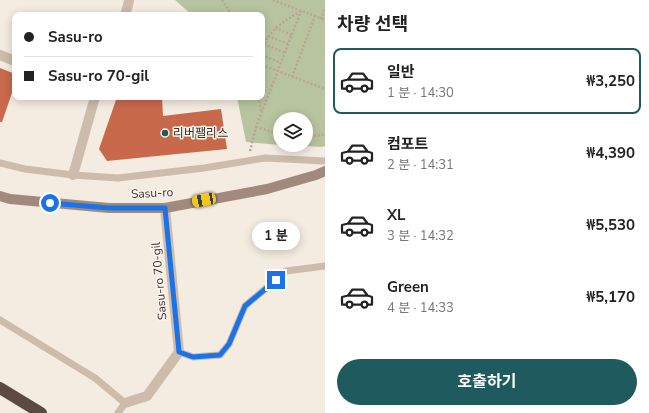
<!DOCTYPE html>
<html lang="ko">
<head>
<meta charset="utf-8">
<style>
  body { margin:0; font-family:"Nunito Sans","Noto Sans KR",sans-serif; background:#f6f6f6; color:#222; height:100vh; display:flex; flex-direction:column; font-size:15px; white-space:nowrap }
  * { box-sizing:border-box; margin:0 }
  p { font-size:13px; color:#767676 }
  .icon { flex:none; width:22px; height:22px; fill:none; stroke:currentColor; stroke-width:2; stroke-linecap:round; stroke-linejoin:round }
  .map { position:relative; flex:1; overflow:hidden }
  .sheet { display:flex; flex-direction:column; background:#fff; width:324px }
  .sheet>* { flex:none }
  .guide { position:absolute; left:12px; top:12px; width:253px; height:88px; border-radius:8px; box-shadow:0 2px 10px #0003; display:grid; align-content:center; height:88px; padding:0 12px; background:#fff }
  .controls { position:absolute; left:273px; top:112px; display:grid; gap:8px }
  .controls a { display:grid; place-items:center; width:40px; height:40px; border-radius:50%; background:#fff; box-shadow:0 2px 10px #0003; font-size:20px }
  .end { position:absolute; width:18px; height:18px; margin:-9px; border:5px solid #1a73e8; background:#fff; box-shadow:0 0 0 2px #fff }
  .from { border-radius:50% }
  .bubble { position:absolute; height:28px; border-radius:14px; background:#fff; box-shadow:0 2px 10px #0003; font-size:13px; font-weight:700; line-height:28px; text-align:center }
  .car { position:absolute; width:12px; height:24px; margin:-12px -6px; border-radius:5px; box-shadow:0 0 3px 1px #0007; background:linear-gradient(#f5c518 24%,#345 0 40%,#f5c518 0 76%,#345 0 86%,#f5c518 0) }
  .guide b { display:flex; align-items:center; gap:14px; height:38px; font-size:15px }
  .guide b+b { border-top:1px solid #e0e0e0 }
  .guide i { width:10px; height:10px; background:#222 }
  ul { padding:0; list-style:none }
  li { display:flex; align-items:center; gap:12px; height:66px; margin:0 8px 6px; padding:0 4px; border:2px solid transparent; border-radius:8px }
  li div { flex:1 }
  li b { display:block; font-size:15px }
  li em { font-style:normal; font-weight:700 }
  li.current { border-color:#1f5a5e }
  li>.icon { width:36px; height:36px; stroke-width:1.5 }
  h2 { padding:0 12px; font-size:18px; line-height:48px }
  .primary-button { display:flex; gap:8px; margin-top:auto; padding:8px 12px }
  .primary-button a { flex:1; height:46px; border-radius:24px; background:#1f5a5e; color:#fff; font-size:16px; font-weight:700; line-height:46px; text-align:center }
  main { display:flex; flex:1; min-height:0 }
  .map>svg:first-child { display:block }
  .green { fill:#b8c4a0 }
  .building { fill:#c8694b }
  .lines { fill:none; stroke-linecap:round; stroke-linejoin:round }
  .path { stroke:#b9a596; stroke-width:2.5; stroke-dasharray:2 2; stroke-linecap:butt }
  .service { stroke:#cdbbac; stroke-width:7 }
  .minor { stroke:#cdbbac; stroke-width:10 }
  .secondary { stroke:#a18a7d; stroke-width:10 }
  .motorway { stroke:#5c4a42; stroke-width:12 }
  .route { stroke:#1a73e8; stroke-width:5 }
  .poi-dot { fill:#1f5a5e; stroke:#fbf5ee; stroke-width:1.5 }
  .labels { text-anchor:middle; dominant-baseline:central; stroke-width:3; stroke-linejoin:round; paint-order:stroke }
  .poi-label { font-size:12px; fill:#3b302b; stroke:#fbf5ee; text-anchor:start }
  .street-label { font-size:12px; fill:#3b302b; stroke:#fbf5ee }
</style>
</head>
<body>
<main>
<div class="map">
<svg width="325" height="413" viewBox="0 0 325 413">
  <rect width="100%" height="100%" fill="#f4ebe1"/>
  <path class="green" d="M175,0H325V146L322,147L285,145H306V119H280V145L246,142L237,97H262V15H192Z"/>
  <g class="building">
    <path d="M0,68L15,74V84L2,122H0Z"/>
    <path d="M117,97H162L163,116L221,109L227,149L107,161L99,149Z"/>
  </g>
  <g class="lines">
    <g class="path">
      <path d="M222,0L232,15"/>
      <path d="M273,0L325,20"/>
      <path d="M321,19L325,9"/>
      <path d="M275,28L292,35"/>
      <path d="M268,36L288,44"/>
      <path d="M264,44L285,53"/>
      <path d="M262,47C271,29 284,21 301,11"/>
      <path d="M262,55L281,63"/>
      <path d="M262,65L325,89"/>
      <path d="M292,77L315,16"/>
      <path d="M259,97L261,112"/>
      <path d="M256,127L280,134"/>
      <path d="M306,137L322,135L325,133"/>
      <path d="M250,151L256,127L301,11"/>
    </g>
    <g class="service">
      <path d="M0,163L25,169L73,175L118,178L204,168L265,158L325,161"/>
      <path d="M0,320L95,378L125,403L118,413"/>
      <path d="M179,352L193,357L220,355L229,344L245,306L286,271L325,266"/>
    </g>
    <g class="minor">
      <path d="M125,15L128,5L129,0"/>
      <path d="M0,55L15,61"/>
      <path d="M73,175L95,97"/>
      <path d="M125,403L147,396L179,352L165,208"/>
    </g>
    <path class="secondary" d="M0,196L10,199L109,208H165L267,189L316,175L325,171"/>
    <path class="motorway" d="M0,388L41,413"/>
  </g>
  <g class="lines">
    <path class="route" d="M50,203L109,208H165L179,352L193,357L220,355L229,344L245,306L276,280"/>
  </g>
  <circle class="poi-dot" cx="165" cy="133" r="4"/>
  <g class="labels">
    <g class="poi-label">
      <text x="173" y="133">리버팰리스</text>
    </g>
    <g class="street-label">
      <text transform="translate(152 193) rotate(-3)">Sasu-ro</text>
      <text transform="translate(159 281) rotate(-95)">Sasu-ro 70-gil</text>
    </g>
  </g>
</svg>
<div class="controls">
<a><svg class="icon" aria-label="layers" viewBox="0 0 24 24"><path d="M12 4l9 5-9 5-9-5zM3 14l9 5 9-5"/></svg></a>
</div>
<i class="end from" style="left:50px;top:203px"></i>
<i class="end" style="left:276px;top:280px"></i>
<div class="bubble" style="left:252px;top:222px;width:48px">1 분</div>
<i class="car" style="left:204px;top:200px;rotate:259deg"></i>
<div class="guide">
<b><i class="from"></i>Sasu-ro</b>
<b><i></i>Sasu-ro 70-gil</b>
</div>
</div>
<section class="sheet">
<h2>차량 선택</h2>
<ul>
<li class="current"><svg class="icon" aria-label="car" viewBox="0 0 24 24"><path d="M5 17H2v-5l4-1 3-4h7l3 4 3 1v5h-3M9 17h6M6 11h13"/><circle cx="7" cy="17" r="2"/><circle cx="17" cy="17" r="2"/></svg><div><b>일반</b><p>1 분 · 14:30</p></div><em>₩3,250</em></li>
<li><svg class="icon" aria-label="car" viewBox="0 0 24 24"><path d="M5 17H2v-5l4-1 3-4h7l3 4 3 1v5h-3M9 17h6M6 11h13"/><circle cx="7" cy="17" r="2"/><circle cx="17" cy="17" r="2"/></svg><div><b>컴포트</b><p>2 분 · 14:31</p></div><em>₩4,390</em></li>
<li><svg class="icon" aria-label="car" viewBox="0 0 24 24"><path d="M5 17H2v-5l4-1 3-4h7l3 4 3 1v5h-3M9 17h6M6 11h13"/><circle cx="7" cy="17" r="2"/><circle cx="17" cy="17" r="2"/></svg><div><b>XL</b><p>3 분 · 14:32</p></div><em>₩5,530</em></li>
<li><svg class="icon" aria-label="car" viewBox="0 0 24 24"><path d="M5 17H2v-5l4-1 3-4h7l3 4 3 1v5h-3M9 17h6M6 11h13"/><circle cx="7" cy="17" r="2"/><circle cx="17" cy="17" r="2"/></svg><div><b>Green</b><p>4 분 · 14:33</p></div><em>₩5,170</em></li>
</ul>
<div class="primary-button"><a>호출하기</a></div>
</section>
</main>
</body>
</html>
